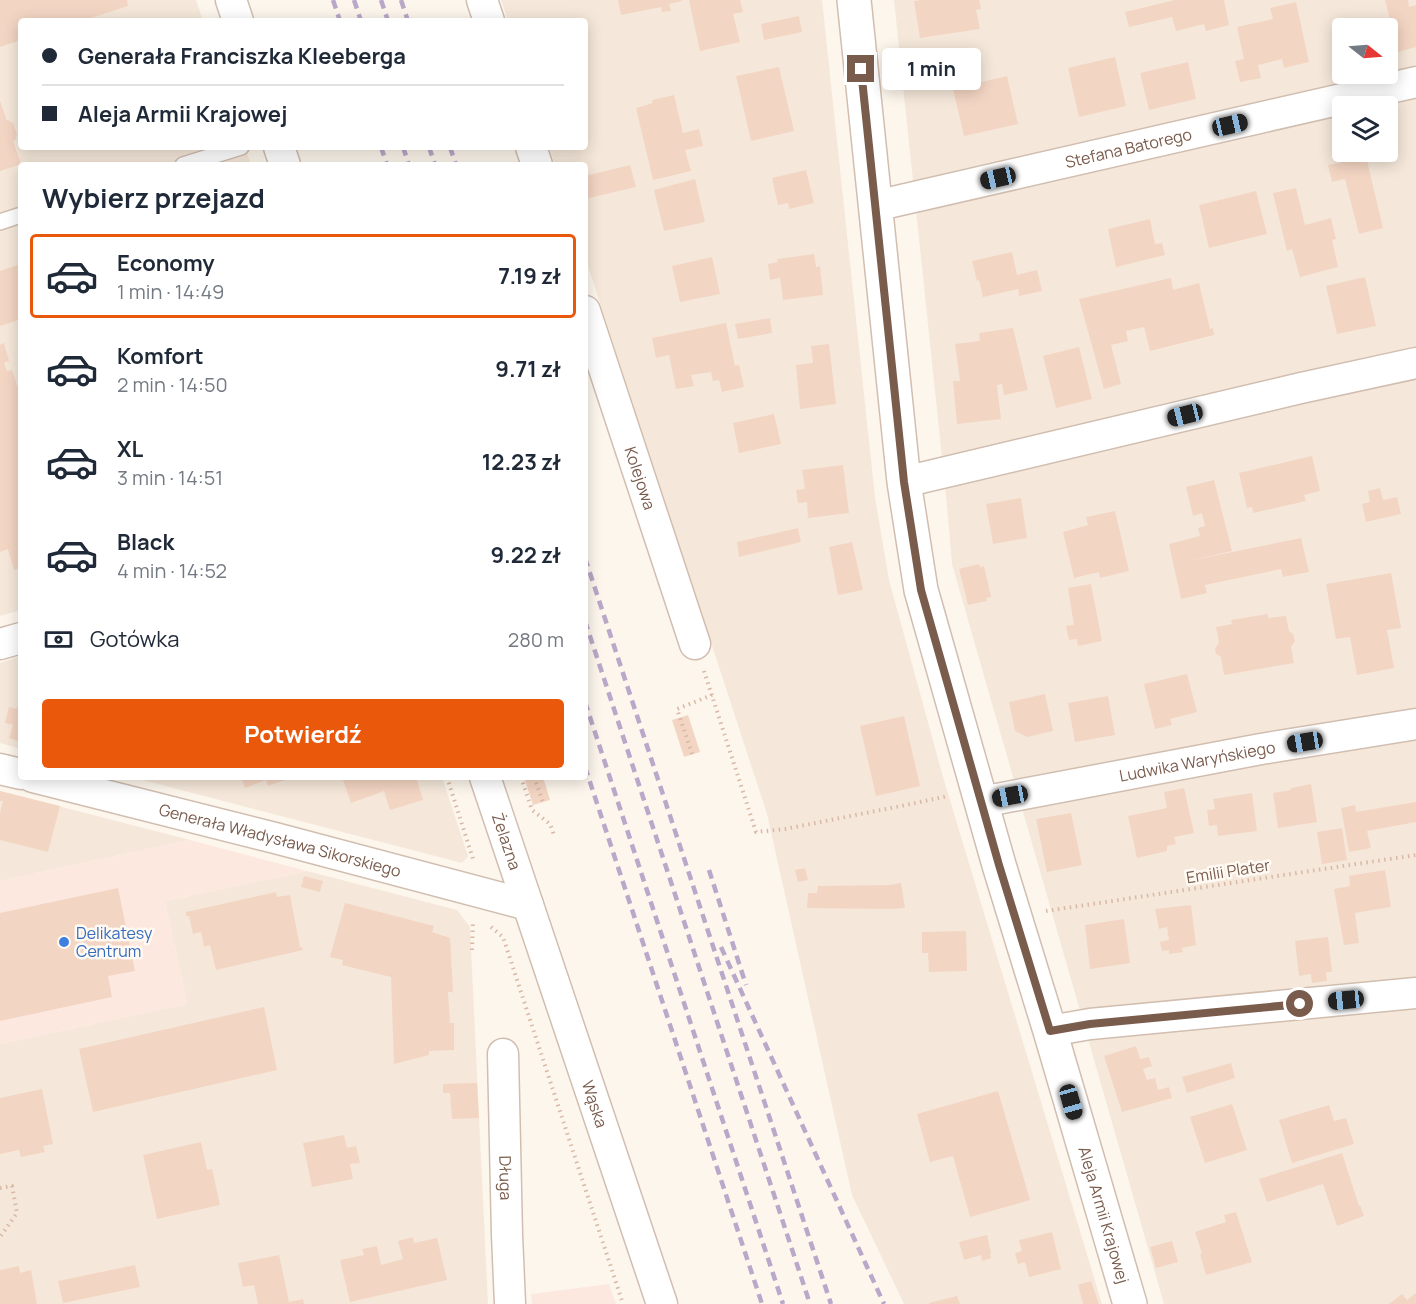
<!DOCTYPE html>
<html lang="pl">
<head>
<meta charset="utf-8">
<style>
  body { margin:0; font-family:Manrope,sans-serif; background:#f6f6f7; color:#1f2937; height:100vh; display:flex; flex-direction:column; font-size:22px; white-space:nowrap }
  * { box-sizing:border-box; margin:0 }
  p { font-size:20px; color:#747a83 }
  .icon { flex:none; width:33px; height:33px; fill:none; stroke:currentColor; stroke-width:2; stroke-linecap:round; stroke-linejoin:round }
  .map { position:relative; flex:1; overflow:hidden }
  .side { position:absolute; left:18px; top:162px; width:570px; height:618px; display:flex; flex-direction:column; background:#fff; border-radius:6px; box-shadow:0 3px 15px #0003 }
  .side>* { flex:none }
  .guide { position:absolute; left:18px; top:18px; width:570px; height:132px; border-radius:6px; box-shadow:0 3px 15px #0003; display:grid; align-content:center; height:132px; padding:0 24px; background:#fff }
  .needle { width:39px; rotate:107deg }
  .tools { position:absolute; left:1332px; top:18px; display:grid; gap:12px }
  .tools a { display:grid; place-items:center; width:66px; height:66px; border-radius:6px; background:#fff; box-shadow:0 3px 15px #0003; font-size:30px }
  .end { position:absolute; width:27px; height:27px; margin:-14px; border:8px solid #7a5c4d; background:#fff; box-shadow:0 0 0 3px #fff }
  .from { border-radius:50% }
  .bubble { position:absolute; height:42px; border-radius:6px; background:#fff; box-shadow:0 3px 15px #0003; font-size:20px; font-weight:700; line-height:42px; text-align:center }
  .car { position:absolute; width:18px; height:36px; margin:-18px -9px; border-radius:8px; box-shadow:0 0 4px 2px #0007; background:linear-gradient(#222 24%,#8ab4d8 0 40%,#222 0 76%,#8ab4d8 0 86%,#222 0) }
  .guide b { display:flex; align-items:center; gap:21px; height:57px; font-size:22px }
  .guide b+b { border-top:2px solid #e0e1e3 }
  .guide i { width:15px; height:15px; background:#1f2937 }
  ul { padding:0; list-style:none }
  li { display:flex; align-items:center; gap:18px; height:84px; margin:0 12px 9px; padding:0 12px; border:3px solid transparent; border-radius:6px }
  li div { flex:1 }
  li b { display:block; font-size:22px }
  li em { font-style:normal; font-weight:700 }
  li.selected { border-color:#ea580c }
  li>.icon { width:54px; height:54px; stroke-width:1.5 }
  h2 { padding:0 24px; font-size:27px; line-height:72px }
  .pay { display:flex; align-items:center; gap:15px; height:66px; padding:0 24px; font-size:22px }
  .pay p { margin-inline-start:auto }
  .action { display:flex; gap:12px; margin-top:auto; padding:12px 24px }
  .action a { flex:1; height:69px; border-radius:6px; background:#ea580c; color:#fff; font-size:24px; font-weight:700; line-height:69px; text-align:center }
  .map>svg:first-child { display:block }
  .residential { fill:#f5e8da; fill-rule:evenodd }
  .commercial { fill:#fde8e0 }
  .building { fill:#f3d5c3 }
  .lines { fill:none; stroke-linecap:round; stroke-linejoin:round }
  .service-casing { stroke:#d1beb0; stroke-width:18 }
  .minor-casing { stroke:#d1beb0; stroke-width:33 }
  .tertiary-casing { stroke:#d1beb0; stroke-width:36 }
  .path { stroke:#d9b8a5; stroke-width:4; stroke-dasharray:1.5 4.5; stroke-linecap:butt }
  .service { stroke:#fff; stroke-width:15 }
  .minor { stroke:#fff; stroke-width:30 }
  .tertiary { stroke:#fff; stroke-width:33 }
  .rail { stroke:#b9a8c9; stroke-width:4.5; stroke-dasharray:9 6; stroke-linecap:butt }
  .route { stroke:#7a5c4d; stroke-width:8 }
  .shop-dot { fill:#3f7fe0; stroke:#fffaf3; stroke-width:2 }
  .labels { text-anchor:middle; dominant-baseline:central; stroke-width:5; stroke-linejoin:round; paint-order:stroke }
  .street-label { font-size:16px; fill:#7a5c4d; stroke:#fffaf3 }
  .shop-label { font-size:16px; fill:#366cbe; stroke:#fffaf3; text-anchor:start }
</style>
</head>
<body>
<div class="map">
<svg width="1416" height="1304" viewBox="0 0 1416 1304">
  <rect width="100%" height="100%" fill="#fdf6ec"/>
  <g class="residential">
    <path d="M0,0H196L203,21H21V147H245L251,165H21V610L0,616Z"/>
    <path d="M501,0H822L875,497L889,580L943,777L1102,1304H904L852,1195L767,814L585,257V165H555L549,147H585V21H508Z"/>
    <path d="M894,0H1416V1304H1164L952,564L946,496ZM1342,28H1388V74H1342ZM1342,106H1388V152H1342Z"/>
    <path d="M21,656V749L0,743V663Z"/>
    <path d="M131,777H442L468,856L462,863Z"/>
    <path d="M0,791L190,840L0,881Z"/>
    <path d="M307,871L457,910L470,927L488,1304H0V1044L187,1004L165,901Z"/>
  </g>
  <g class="commercial">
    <path d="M190,840L307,871L165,901L187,1004L0,1044V881Z"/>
    <path d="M609,1284L616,1304H532L531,1294Z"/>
  </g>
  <g class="building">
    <path d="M0,0H127L128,6L81,21H21V40L0,47Z"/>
    <path d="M618,0H682V1L669,4L671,11L662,12L661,7L621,15Z"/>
    <path d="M689,0H740L743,12L733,14L740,42L700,51Z"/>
    <path d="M922,0H979L981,9L976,10L980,29L920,38L914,1Z"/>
    <path d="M1175,0H1224L1229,25L1206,31L1204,24L1176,31L1172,17L1129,27L1125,12Z"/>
    <path d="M1385,0H1408L1409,7L1416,5V47L1398,52Z"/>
    <path d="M1296,2L1309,62L1284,68L1282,59L1258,65L1261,78L1240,82L1235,61L1244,59L1237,27L1273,19L1270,8Z"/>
    <path d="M799,16L802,32L764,40L761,24Z"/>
    <path d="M1115,57L1126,106L1079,117L1068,68Z"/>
    <path d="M1188,62L1196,99L1149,110L1140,73Z"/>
    <path d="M779,67L794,131L751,141L736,76Z"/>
    <path d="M1007,76L1018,124L964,136L953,89Z"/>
    <path d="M674,95L683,133L699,129L703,146L685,150L691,171L653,180L636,108L653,103L652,100Z"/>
    <path d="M0,101L7,121L8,120L13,123L17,135L15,140L13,141L21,164L0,171Z"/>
    <path d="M1342,130V152H1365L1383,228L1359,234L1345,179L1332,182L1328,165L1342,162L1335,132Z"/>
    <path d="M630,165L636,187L585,199V176Z"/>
    <path d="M806,170L814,203L789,209L788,203L778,205L772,178Z"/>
    <path d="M695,179L705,222L664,231L654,190Z"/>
    <path d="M1296,188L1305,225L1331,218L1336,239L1332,240L1338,267L1300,277L1292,249L1287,251L1273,193Z"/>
    <path d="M1256,191L1267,234L1209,248L1199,205Z"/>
    <path d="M1150,219L1155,244L1162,243L1165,255L1116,267L1108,229Z"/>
    <path d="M1012,252L1017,275L1037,270L1042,291L1019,296L1018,289L983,297L979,280L977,281L972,261Z"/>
    <path d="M814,254L816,267L820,266L823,295L783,300L780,278L770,280L768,264L778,262L777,259Z"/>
    <path d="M712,257L720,294L680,302L672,266Z"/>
    <path d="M21,264V319L0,326V271Z"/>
    <path d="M1365,277L1376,326L1337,334L1326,286Z"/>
    <path d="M1171,278L1173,290L1199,283L1210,329L1213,328L1214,335L1150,351L1144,327L1126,331L1128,341L1111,345L1121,384L1104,389L1079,299Z"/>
    <path d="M770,318L772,333L738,339L735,324Z"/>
    <path d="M726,323L735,366L739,365L744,387L722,392L719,380L713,381L711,372L691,375L694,386L676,389L669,355L656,358L652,338Z"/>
    <path d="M1013,328L1028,390L1004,395L1002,384L997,385L1001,419L957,424L953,381H960L955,344L980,341L979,333Z"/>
    <path d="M4,343L9,361L4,363L7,371L12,370L21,397V568L14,570L8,549L0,552V345Z"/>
    <path d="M829,344L836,404L800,409L796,365L813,363L811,346Z"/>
    <path d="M1079,347L1092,399L1056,408L1043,356Z"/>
    <path d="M774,414L781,444L739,453L733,423Z"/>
    <path d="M1312,456L1320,491L1304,495L1306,501L1253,513L1252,507L1247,508L1239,473Z"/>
    <path d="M843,465L849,513L808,518L807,502L798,503L796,490L805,489L802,470Z"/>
    <path d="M1214,480L1232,551L1188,561L1301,538L1309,572L1283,577L1281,569L1205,585L1207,593L1181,599L1169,544L1200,536L1198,528L1205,526L1202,513L1193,516L1186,487Z"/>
    <path d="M1380,488L1383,500L1397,497L1401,514L1366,522L1362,504L1370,502L1368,491Z"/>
    <path d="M1021,498L1027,538L993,544L986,504Z"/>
    <path d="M1115,511L1129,571L1100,578L1099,572L1074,578L1063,532L1088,525L1086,517Z"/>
    <path d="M798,528L801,542L739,557L737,542Z"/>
    <path d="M852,542L863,590L838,595L829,547Z"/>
    <path d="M979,564L980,567L984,566L991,597L986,598L987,601L968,605L959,569Z"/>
    <path d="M1391,573L1401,628L1387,630L1394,668L1357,675L1350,637L1336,639L1326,584Z"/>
    <path d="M1091,584L1102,641L1078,646L1077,639L1069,640L1066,626L1074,625L1068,588Z"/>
    <path d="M1268,614V618L1286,616L1289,631L1293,634L1295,641L1291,647L1294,663L1224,675L1221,657L1216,654L1215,648L1219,643L1216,627L1232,624L1231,620Z"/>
    <path d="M1187,674L1197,712L1170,719L1172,725L1155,729L1144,684Z"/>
    <path d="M1045,694L1053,731L1027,737L1015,731L1009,702Z"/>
    <path d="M1108,696L1115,735L1075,742L1068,703Z"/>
    <path d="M20,699H21V742L9,738L13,725L5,723L9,707L17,709Z"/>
    <path d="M688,715L700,752L684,757L672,720Z"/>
    <path d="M904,716L920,786L876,796L860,726Z"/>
    <path d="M241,777H293L268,786L266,780L245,788Z"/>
    <path d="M342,777H416L423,800L390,810L384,791L351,803Z"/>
    <path d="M524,777H543L550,800L533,805Z"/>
    <path d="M1311,784L1317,822L1278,828L1273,793L1291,790V788Z"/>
    <path d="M1184,788L1194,833L1174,837L1176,844L1167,846V851L1137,858L1128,816L1167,808L1164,792Z"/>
    <path d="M0,791L60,806L48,852L0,840V813L3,801H0Z"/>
    <path d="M1252,793L1257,831L1218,836L1217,825L1209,826L1207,810L1215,809L1213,799Z"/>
    <path d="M1416,802V822L1367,831L1371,848L1349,852L1341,808L1355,805L1356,812Z"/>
    <path d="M1071,813L1082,865L1047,872L1036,819Z"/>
    <path d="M1342,828L1347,860L1322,864L1317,832Z"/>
    <path d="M805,868L808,880L798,882L795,870Z"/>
    <path d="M1385,870L1391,907L1355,913L1359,943L1344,945L1334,889L1350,886L1349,876Z"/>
    <path d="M304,876L323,881L320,892L301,887Z"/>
    <path d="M901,883L905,908L890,909L807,908L808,893H817L818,886L889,885Z"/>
    <path d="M118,888L135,971L108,976L112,997L0,1021V913Z"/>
    <path d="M276,892L277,897L290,895L300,947H302L303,950L216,970L210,945L204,947L201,932L193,934L189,916H186V912Z"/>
    <path d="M345,903L434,926L432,932L450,938L453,992H448L450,1023H454V1050L429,1051V1055L394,1064L391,977L342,965L343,960L330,957Z"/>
    <path d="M1191,905L1196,945L1182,948L1183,952L1169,954V950L1162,951L1160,942L1169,940L1167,927L1159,929L1155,909Z"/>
    <path d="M1124,919L1130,963L1090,969L1085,925Z"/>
    <path d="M966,931L967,971L929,972L928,953H922V932Z"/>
    <path d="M1328,937L1332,972H1326L1327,981L1312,983L1311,974L1299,976L1295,941Z"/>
    <path d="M264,1007L277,1070L93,1112L79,1049Z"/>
    <path d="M1136,1046L1140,1059L1149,1057L1152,1066L1143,1069L1147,1080L1155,1078L1158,1090L1169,1087L1172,1098L1122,1112L1104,1056Z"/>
    <path d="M1231,1063L1235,1078L1187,1093L1182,1077Z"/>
    <path d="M477,1083L479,1118L452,1119L450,1093H443V1084Z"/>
    <path d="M42,1089L53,1144L43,1146L45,1152L21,1157L19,1150L0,1154V1098Z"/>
    <path d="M998,1091L1030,1200L970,1217L953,1156L930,1162L917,1114Z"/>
    <path d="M1232,1104L1247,1150L1205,1163L1190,1117Z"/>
    <path d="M1329,1105L1334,1121L1346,1118L1354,1144L1292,1163L1279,1120Z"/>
    <path d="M344,1135L347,1148L356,1146L360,1163L350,1164L353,1179L312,1187L303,1143Z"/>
    <path d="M201,1142L207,1170L212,1169L220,1205L157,1219L143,1155Z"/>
    <path d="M1342,1153L1359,1206L1360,1205L1364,1216L1337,1226L1323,1184L1267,1202L1259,1179Z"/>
    <path d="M1236,1212L1252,1262L1206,1275L1200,1254L1202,1253L1195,1232L1226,1222L1224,1215Z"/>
    <path d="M1052,1232L1061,1269L1029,1277L1025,1262L1018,1264L1015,1253L1022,1251L1019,1240Z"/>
    <path d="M987,1235L991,1253H990L991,1258L982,1261L981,1255L964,1260L959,1242Z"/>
    <path d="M413,1237L414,1243L437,1238L447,1280L350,1302L340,1260L364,1255L362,1249L377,1246L381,1265L403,1259L398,1241Z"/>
    <path d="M1172,1241L1178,1262L1156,1268L1150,1247Z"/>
    <path d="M279,1255L289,1302L303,1299L304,1304H258L254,1285L243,1287L238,1263Z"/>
    <path d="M135,1265L140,1287L63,1303L58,1281Z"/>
    <path d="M19,1266L20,1273L31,1270L37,1304H0V1270Z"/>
    <path d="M1091,1281L1099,1304H1083L1078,1285Z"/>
    <path d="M1416,1293V1304H1389L1402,1294L1407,1300Z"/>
    <path d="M957,1296L960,1304H929V1303Z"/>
  </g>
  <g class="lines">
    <g class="service-casing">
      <g id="service">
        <path d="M183,165L241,147"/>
        <path d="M0,222L21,215"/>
      </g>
    </g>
    <g class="minor-casing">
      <g id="minor">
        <path d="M231,0L238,21"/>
        <path d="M482,0L489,21"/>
        <path d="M279,147L285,165"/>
        <path d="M531,147L537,165"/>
        <path id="s1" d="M875,206L1416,82"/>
        <path id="s2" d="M585,311L695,644"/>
        <path d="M904,482L1301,388L1416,363"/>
        <path d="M0,644L21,638"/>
        <path d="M0,769L21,774"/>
        <path id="s3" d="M33,777L275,838L528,905"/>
        <path id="s4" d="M485,777L662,1304"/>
        <path id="s5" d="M981,802L1261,749L1416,724"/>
        <path d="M1050,1031L1090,1024L1416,993"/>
        <path id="s6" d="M503,1054L507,1235L510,1304"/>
      </g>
    </g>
    <g class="tertiary-casing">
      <g id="tertiary">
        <path id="s7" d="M854,0L904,482L921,590L999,865L1050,1031L1130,1304"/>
      </g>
    </g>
    <g class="path">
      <path d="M704,671L756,832L785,829L901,806L948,796"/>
      <path d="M692,754L677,709L712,695"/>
      <path d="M447,777L473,859"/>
      <path d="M521,777L532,810L550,824L554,835"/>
      <path d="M534,777L543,802"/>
      <path d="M1046,911L1416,855"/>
      <path d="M491,927L503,937L623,1304"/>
      <path d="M472,950L473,921"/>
      <path d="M0,1188L12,1186L17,1213L0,1237"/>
    </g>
    <use href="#service" class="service"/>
    <use href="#minor" class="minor"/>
    <use href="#tertiary" class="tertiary"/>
    <g class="rail">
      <path d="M333,0L340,21"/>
      <path d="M354,0L361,21"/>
      <path d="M381,0L388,21"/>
      <path d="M401,0L408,21"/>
      <path d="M381,147L387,165"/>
      <path d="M403,147L409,165"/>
      <path d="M429,147L435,165"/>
      <path d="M450,147L456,165"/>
      <path d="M585,558L831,1304"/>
      <path d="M585,621L810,1304"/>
      <path d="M585,702L783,1304"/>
      <path d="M585,767L762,1304"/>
      <path d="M709,870L746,985"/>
      <path d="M721,947L884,1304"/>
    </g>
  </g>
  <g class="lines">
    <path class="route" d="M861,69L904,482L921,590L999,865L1050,1031L1090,1024L1300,1004"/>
  </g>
  <circle class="shop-dot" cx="64" cy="942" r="6"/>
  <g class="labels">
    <g class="street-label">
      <text stroke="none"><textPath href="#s1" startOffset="260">Stefana Batorego</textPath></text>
      <text stroke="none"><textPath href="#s2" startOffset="176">Kolejowa</textPath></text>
      <text stroke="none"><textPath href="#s5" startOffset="220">Ludwika Waryńskiego</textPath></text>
      <text stroke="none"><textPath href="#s3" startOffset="255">Generała Władysława Sikorskiego</textPath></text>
      <text stroke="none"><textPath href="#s4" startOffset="68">Żelazna</textPath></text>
      <text transform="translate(1228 871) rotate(-9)">Emilii Plater</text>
      <text stroke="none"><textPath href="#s4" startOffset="345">Wąska</textPath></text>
      <text stroke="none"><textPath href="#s6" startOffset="124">Długa</textPath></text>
      <text stroke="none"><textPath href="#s7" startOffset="1245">Aleja Armii Krajowej</textPath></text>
    </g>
    <g class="shop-label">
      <text x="76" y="933">Delikatesy<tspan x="76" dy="18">Centrum</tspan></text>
    </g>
  </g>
</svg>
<div class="tools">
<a><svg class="needle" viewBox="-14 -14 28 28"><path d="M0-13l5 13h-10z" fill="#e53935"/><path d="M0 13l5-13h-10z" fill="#747a83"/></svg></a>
<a><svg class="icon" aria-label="layers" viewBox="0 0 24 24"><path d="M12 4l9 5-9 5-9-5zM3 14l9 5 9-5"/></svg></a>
</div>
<i class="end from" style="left:1300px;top:1004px"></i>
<i class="end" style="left:861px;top:69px"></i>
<div class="bubble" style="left:882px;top:48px;width:99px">1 min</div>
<i class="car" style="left:1230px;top:125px;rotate:77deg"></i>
<i class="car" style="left:998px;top:178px;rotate:257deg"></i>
<i class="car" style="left:1185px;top:415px;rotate:256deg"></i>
<i class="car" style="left:1305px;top:742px;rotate:261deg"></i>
<i class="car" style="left:1010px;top:796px;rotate:259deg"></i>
<i class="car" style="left:1346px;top:1000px;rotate:264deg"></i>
<i class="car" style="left:1071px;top:1102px;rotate:164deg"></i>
<div class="guide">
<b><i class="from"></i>Generała Franciszka Kleeberga</b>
<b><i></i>Aleja Armii Krajowej</b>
</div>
<section class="side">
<h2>Wybierz przejazd</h2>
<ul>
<li class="selected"><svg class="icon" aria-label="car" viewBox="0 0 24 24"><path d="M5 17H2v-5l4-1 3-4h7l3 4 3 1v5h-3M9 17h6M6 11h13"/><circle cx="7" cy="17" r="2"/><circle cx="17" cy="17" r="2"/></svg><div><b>Economy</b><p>1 min · 14:49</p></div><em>7.19 zł</em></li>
<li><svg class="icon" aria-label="car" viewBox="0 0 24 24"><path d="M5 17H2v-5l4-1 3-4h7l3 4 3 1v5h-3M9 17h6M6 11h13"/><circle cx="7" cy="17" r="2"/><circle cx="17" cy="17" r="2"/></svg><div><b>Komfort</b><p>2 min · 14:50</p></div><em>9.71 zł</em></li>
<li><svg class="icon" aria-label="car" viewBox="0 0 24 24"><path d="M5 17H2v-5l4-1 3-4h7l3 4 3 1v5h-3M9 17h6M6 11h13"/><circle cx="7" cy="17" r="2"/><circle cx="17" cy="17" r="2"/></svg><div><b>XL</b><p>3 min · 14:51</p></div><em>12.23 zł</em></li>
<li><svg class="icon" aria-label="car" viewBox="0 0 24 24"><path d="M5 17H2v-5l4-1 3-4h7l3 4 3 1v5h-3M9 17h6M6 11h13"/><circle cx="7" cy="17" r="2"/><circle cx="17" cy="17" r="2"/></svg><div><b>Black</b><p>4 min · 14:52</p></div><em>9.22 zł</em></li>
</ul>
<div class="pay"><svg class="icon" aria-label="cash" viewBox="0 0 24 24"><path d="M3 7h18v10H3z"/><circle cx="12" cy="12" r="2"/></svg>Gotówka<p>280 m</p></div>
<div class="action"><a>Potwierdź</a></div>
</section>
</div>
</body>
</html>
